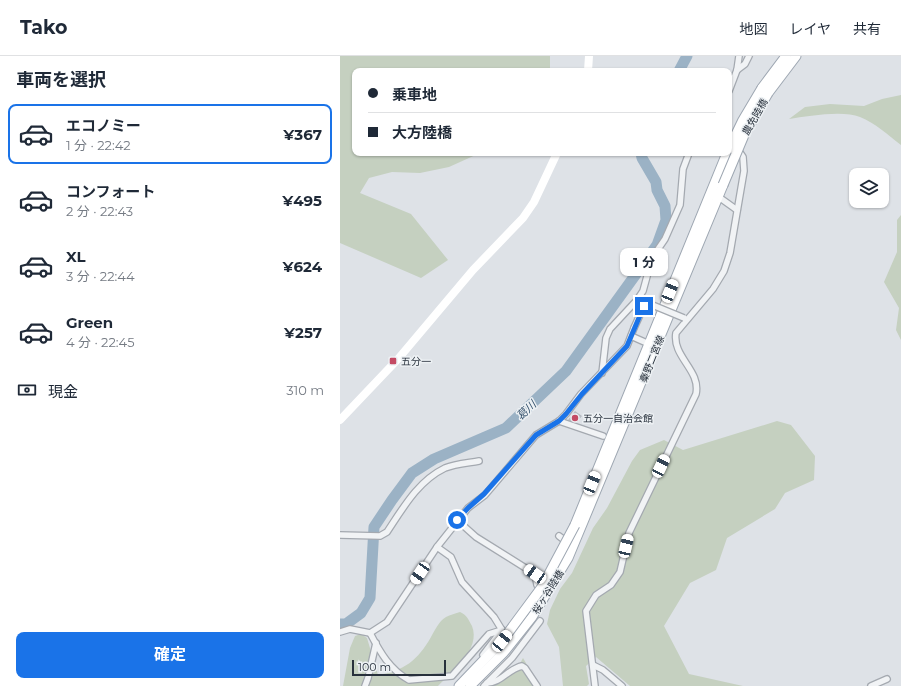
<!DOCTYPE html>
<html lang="ja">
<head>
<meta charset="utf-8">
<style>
  body { margin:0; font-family:Montserrat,"Noto Sans JP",sans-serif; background:#f6f6f7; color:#1f2937; height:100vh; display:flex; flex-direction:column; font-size:15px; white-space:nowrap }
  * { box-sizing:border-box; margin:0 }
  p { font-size:13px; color:#747a83 }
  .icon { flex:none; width:22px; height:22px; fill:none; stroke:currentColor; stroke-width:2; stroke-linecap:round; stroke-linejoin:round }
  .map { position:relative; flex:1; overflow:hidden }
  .details { display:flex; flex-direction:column; background:#fff; width:340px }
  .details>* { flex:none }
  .top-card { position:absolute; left:12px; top:12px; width:380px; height:88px; border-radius:8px; box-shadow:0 1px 3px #0004; display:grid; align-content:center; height:88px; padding:0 16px; background:#fff }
  .controls { position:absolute; left:509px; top:112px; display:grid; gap:8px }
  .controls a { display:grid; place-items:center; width:40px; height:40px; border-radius:8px; background:#fff; box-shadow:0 1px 3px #0004; font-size:20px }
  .scale { position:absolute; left:12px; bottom:10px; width:94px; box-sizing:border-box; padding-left:4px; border:2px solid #28313c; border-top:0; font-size:11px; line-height:14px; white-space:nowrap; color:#28313c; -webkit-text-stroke:3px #edf1f4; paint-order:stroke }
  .end { position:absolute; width:18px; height:18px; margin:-9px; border:5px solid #1a73e8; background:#fff; box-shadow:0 0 0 2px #fff }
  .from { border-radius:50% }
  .bubble { position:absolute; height:28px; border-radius:8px; background:#fff; box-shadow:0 1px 3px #0004; font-size:13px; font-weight:700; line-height:28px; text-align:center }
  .car { position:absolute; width:12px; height:24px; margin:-12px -6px; border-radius:5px; box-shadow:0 0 3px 1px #0007; background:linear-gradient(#fff 24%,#345 0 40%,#fff 0 76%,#345 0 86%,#fff 0) }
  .top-card b { display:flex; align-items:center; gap:14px; height:38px; font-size:15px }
  .top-card b+b { border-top:1px solid #e0e1e3 }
  .top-card i { width:10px; height:10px; background:#1f2937 }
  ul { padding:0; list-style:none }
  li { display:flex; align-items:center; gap:12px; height:60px; margin:0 8px 6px; padding:0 8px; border:2px solid transparent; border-radius:8px }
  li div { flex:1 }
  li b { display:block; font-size:15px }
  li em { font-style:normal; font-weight:700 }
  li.selected { border-color:#1a73e8 }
  li>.icon { width:36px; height:36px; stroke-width:1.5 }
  h2 { padding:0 16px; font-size:18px; line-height:48px }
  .pay { display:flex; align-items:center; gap:10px; height:44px; padding:0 16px; font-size:15px }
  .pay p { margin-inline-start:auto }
  .primary-button { display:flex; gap:8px; margin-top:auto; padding:8px 16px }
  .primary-button a { flex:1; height:46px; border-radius:8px; background:#1a73e8; color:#fff; font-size:16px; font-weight:700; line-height:46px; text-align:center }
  header { display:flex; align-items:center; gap:24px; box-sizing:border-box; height:56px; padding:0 20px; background:#fff; border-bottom:1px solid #e0e1e3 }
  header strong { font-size:19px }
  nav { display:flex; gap:22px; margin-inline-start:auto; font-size:14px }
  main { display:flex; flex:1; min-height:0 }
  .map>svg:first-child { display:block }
  .green { fill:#c5d0c0 }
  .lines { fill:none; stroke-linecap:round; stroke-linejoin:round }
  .river { stroke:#9bb2c5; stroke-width:11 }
  .building { fill:#b6bcc3 }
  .street-casing { stroke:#a4a9b0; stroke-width:8 }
  .primary-casing { stroke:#9ea7b2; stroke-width:11 }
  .street { stroke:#f1f3f5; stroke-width:5.5 }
  .secondary { stroke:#fff; stroke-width:8 }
  .primary { stroke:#fff; stroke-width:9 }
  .street-bridge-casing { stroke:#a4a9b0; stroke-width:8; stroke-linecap:butt }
  .primary-bridge-casing { stroke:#9ea7b2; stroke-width:11; stroke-linecap:butt }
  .street-bridge { stroke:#f1f3f5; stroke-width:5.5 }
  .primary-bridge { stroke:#fff; stroke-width:9 }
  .route { stroke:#1a73e8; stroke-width:5 }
  .poi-dot { fill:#c44b64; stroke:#edf1f4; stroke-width:1.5 }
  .labels { text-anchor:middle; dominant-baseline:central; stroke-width:3; stroke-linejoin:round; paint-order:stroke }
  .street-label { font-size:10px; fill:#28313c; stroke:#edf1f4 }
  .poi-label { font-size:10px; fill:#28313c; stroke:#edf1f4; text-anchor:start }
  .water-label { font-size:11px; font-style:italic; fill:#36526d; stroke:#edf1f4 }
</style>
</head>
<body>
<header>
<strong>Tako</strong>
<nav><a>地図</a><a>レイヤ</a><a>共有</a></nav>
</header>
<main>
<section class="details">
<h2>車両を選択</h2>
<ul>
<li class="selected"><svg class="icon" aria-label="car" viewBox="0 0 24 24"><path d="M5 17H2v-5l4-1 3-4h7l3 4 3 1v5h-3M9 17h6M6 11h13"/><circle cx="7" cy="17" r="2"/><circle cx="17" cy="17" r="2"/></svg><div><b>エコノミー</b><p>1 分 · 22:42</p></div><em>¥367</em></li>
<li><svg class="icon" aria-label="car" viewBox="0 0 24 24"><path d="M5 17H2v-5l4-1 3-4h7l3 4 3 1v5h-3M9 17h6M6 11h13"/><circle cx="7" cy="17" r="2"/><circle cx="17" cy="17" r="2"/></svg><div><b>コンフォート</b><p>2 分 · 22:43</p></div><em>¥495</em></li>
<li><svg class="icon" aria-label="car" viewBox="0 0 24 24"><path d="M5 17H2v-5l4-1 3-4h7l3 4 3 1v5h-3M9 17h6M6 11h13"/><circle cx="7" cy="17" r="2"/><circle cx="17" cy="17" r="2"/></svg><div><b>XL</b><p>3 分 · 22:44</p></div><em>¥624</em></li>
<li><svg class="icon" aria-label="car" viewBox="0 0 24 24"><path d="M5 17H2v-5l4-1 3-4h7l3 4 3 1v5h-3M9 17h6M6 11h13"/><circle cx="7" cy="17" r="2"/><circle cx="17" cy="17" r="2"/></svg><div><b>Green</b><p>4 分 · 22:45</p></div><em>¥257</em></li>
</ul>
<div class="pay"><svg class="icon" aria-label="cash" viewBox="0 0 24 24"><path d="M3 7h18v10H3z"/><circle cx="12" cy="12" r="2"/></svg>現金<p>310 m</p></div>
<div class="primary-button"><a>確定</a></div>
</section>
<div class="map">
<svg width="561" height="630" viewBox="0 0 561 630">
  <rect width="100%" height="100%" fill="#dee2e7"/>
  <g class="green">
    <path d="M0,0H210V15H15V97H140L109,111L80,117L52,116L29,122L20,137L71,158L108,204L81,222L0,187Z"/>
    <path d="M561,39V89C548,79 535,67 520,61C503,54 468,60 449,63L465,51L490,48L524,50L542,43Z"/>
    <path d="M561,159V284L556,274L559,252L544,226L557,196V164Z"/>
    <path d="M437,365L451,369L475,400L474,424L445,437L435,453L387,482L376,514L350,527L324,570L349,618L403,630H290L256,601L246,610L249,628L247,630H223L219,591L207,568L210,554L220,533L232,517L253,472L267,452L292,405L300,394L324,384L343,394Z"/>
    <path d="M120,556C127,559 128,563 132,570C141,593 113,615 98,630H3L10,592L15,580L21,578L27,582L38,619C64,615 78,604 91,581C95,574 99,565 106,561C110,559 116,557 120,556Z"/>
    <path d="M183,602L193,619V630H148L176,615Z"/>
  </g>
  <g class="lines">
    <g class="river">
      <path d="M339,15L347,0"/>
      <path d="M0,568H6L21,557L30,542L34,471L52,444L72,417L94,403L166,372L226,315L317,189L326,164L325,150L317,134L316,126L302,102L301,97"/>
    </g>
  </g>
  <path class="building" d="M235,355L242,360L237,366L235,364L233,367L228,364Z"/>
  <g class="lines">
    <g class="street-casing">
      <g id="street">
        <path d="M397,14L405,8L409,0"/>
        <path d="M389,35L397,14L399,0"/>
        <path d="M376,139L397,154"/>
        <path d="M291,280L309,288"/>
        <path d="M262,317L266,282L270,273L297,244L303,235L312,202L325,183L340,149L343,113L349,97"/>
        <path d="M219,365L263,380"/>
        <path d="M117,464L136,481L195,518L197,529L200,531L203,529"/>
        <path d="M0,479L40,480L47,476C63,452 78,425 105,412C115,408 128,407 139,405"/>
        <path d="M219,480L228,487"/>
        <path d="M97,491L111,501L122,526L154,561L162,574"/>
        <path d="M0,576L10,573L30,577L47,566L97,491L128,452L145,439L196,379L219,365L226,358L241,338L287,290L294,272"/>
        <path d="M30,577C40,596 50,614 69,624L112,620L149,578L162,574"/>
        <path d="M143,599L162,574"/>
        <path d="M253,609L263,614L282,630"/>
        <path d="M147,627C161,627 168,613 182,610L185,612L197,630"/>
        <path d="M25,630L28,622L36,587"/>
        <path d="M144,630L172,602L200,565"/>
        <path d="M255,630L246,555L256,539L271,529L280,516L289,477L356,338C361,314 332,301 336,277L373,233L384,215L390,197L404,115L403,101L397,92"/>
        <path d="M531,630L547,623"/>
      </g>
    </g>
    <g class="primary-casing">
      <g id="primary">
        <path d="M422,32L446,0"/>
        <path d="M428,37L456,0"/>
        <path d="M235,469L387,97"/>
        <path d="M119,630L162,585"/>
        <path d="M130,630L164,596L192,561L228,502L383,129"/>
      </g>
    </g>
    <use href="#street" class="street"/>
    <g class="secondary">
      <path d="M248,15L249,0"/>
      <path d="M0,364L58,303L133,214L183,162L194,146L217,97"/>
    </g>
    <use href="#primary" class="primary"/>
    <g class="street-bridge-casing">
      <path id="street-bridge" d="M294,272L304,250L310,248L344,262"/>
    </g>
    <g class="primary-bridge-casing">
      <g id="primary-bridge">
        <path d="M389,93L403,64L422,32"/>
        <path d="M383,129L404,79L428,37"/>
        <path d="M162,585L202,531L235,469"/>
      </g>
    </g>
    <use href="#street-bridge" class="street-bridge"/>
    <use href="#primary-bridge" class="primary-bridge"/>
  </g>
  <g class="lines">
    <path class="route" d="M117,464L128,452L144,438L196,379L219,365L226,358L242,338L287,290L304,250"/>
  </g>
  <g class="poi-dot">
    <rect x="49" y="301" width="8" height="8" rx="2"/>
    <circle cx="235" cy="362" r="4"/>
  </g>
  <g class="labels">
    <g class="street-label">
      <text transform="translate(415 61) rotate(-60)">農免陸橋</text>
      <text transform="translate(312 303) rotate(-68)">秦野二宮線</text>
      <text transform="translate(208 536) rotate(-58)">桜ヶ谷陸橋</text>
    </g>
    <g class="poi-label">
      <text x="61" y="305">五分一</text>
      <text x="243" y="362">五分一自治会館</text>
    </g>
    <g class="water-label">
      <text transform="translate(186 354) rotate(-43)">葛川</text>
    </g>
  </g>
</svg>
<div class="controls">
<a><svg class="icon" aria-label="layers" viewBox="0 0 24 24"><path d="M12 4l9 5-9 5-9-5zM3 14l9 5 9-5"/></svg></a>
</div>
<div class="scale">100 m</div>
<i class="end from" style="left:117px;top:464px"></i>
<i class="end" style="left:304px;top:250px"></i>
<div class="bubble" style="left:280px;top:192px;width:48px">1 分</div>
<i class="car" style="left:330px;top:235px;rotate:22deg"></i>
<i class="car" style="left:321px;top:410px;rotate:26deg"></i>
<i class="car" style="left:252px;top:427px;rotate:22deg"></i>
<i class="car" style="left:286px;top:490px;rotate:13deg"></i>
<i class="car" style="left:80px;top:517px;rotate:214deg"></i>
<i class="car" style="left:195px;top:518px;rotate:304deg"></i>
<i class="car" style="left:162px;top:585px;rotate:39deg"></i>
<div class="top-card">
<b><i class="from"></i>乗車地</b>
<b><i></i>大方陸橋</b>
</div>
</div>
</main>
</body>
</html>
